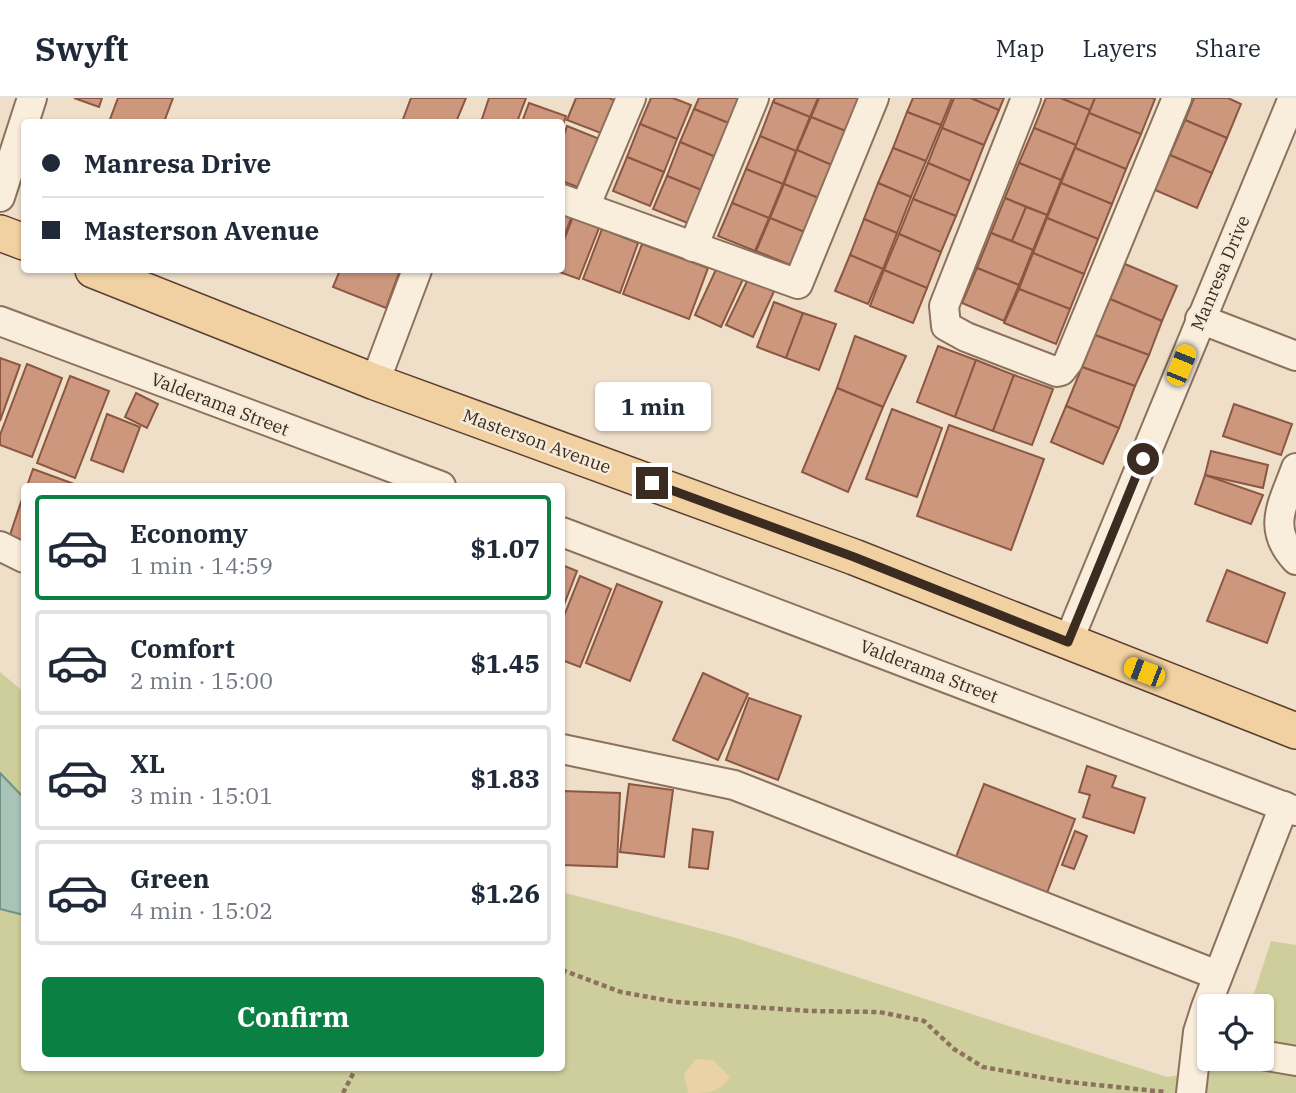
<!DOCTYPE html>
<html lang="en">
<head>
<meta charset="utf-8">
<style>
  body { margin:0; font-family:"IBM Plex Serif",serif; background:#f2f2f3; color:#1f2937; height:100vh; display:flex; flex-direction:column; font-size:26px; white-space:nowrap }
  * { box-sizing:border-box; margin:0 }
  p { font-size:23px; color:#747a83 }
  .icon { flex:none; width:38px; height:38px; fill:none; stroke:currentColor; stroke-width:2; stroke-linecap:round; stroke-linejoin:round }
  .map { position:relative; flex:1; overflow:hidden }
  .details { position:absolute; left:21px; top:385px; width:544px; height:588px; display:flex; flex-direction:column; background:#fff; border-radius:7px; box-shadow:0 2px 5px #0004 }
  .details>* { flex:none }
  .top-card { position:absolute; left:21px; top:21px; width:544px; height:154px; border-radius:7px; box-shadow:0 2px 5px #0004; display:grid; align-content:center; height:154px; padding:0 21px; background:#fff }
  .tools { position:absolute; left:1197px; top:896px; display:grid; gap:14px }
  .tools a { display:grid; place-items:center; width:77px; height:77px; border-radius:7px; background:#fff; box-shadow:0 2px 5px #0004; font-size:35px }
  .end { position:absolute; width:32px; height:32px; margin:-16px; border:9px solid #3c2b20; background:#fff; box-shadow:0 0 0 4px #fff }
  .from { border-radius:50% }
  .bubble { position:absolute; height:49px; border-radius:7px; background:#fff; box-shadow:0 2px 5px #0004; font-size:23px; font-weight:800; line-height:49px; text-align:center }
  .car { position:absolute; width:21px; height:42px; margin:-21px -10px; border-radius:9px; box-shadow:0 0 5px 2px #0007; background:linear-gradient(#f5c518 24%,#345 0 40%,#f5c518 0 76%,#345 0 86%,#f5c518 0) }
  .top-card b { display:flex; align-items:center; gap:24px; height:66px; font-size:26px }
  .top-card b+b { border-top:2px solid #e0e1e3 }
  .top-card i { width:18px; height:18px; background:#1f2937 }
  ul { padding:12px 0 0; list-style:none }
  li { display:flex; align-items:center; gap:21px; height:105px; margin:0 14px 10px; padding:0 7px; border:4px solid #e0e1e3; border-radius:7px }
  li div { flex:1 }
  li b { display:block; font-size:26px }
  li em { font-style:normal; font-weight:800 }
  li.selected { border-color:#0b8043 }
  li>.icon { width:63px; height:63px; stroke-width:1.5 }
  .action { display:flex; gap:14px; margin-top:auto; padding:14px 21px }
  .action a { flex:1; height:80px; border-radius:7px; background:#0b8043; color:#fff; font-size:28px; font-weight:800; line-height:80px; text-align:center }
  header { display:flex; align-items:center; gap:42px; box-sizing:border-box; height:98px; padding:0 35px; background:#fff; border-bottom:2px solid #e0e1e3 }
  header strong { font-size:33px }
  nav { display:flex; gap:38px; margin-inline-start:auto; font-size:24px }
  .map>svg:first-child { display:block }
  .green { fill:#cece9c }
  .sand { fill:#ebd1a6 }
  .water { fill:#a9c3b9; stroke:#709286; stroke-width:2 }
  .building { fill:#cd977e; stroke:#8b5742; stroke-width:2 }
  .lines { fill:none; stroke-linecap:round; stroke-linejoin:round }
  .minor-casing { stroke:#8c715d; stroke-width:32 }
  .major-casing { stroke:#5a3f31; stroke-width:38 }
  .path { stroke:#8c715d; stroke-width:4.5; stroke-dasharray:5 3.5; stroke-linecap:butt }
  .minor { stroke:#f9eedc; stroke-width:28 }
  .major { stroke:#f1d0a1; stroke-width:35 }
  .route { stroke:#3c2b20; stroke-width:9 }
  .labels { text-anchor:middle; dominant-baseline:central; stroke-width:5; stroke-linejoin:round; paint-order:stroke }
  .street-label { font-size:18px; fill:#3c2b20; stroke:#f6ead8 }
</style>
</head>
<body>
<header>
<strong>Swyft</strong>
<nav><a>Map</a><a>Layers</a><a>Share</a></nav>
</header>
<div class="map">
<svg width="1296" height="995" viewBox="0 0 1296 995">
  <rect width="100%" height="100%" fill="#efdfc9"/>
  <path class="green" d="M0,574L24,594V970H562V794L733,839L1167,979L1230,969L1233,961H1262V908H1250L1271,843L1296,847V995H0Z"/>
  <path class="sand" d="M696,961L713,962L730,979C718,995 710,995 688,995L684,976Z"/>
  <path class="water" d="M0,675L24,700V817L0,811Z"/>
  <g class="building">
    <path d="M74,0H102L99,9Z"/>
    <path d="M118,0H173L164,24H109Z"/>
    <path d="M411,0H466L456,24H402Z"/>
    <path d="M489,0H526L517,24H481Z"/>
    <path d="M576,0H609L619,4L606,37L567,22Z"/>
    <path d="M651,0H673L691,7L677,41L640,26Z"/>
    <path d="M699,0H742L731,26L694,11Z"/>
    <path d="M775,0H818L810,19L773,4Z"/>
    <path d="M819,0H860L848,34L811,19Z"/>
    <path d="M913,0H952L941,27L907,14Z"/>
    <path d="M954,0H971L999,12L984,47L942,30Z"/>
    <path d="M971,0H1004L999,12Z"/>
    <path d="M1046,0H1061L1090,12L1076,47L1034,30Z"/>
    <path d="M1061,0H1095L1090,12Z"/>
    <path d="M1095,0H1152L1155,1L1141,36L1089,15Z"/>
    <path d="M1194,0H1228L1241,6L1227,40L1185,22Z"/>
    <path d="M773,4L810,19L796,53L760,38Z"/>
    <path d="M529,5L566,18L562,30V24H522Z"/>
    <path d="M694,11L731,26L718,60L680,44Z"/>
    <path d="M907,14L941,27L926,63L893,50Z"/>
    <path d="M1089,15L1141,36L1126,71L1075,50Z"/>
    <path d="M811,19L848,34L834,68L797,52Z"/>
    <path d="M1185,22L1227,40L1212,75L1170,57Z"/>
    <path d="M640,26L677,41L664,74L627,59Z"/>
    <path d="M567,28L602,42L583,91L562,83V43Z"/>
    <path d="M942,30L984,47L970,83L928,65Z"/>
    <path d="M1034,30L1076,47L1061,82L1019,65Z"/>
    <path d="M760,38L796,53L783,86L746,71Z"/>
    <path d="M680,44L718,60L704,93L667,78Z"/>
    <path d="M893,50L926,63L911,99L878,85Z"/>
    <path d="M1075,50L1126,71L1112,106L1061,85Z"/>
    <path d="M797,52L834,68L821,101L784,86Z"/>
    <path d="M1170,57L1212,75L1197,110L1155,92Z"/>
    <path d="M627,59L664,74L650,108L613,93Z"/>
    <path d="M928,65L970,83L956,118L913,101Z"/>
    <path d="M1019,65L1061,82L1047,117L1005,100Z"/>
    <path d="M746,71L783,86L769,120L732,105Z"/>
    <path d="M667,78L704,93L690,126L653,111Z"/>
    <path d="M878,85L911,99L897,135L864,121Z"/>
    <path d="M1061,85L1112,106L1098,141L1047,120Z"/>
    <path d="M784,86L821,101L807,135L770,120Z"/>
    <path d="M1005,100L1026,109L1012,143L991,135Z"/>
    <path d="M913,101L956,118L941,154L899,136Z"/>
    <path d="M732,105L769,120L755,153L718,138Z"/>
    <path d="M1026,109L1047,117L1033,152L1012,143Z"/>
    <path d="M562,116L571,120L562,145Z"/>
    <path d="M573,119L599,130L579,181L554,172H562V147Z"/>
    <path d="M770,120L807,135L793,168L756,153Z"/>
    <path d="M1047,120L1098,141L1084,176L1033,155Z"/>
    <path d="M864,121L897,135L883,171L850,157Z"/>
    <path d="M602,131L638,145L620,195L583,181Z"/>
    <path d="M991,135L1033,152L1019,187L977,170Z"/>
    <path d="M899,136L941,154L927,190L884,172Z"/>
    <path d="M642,146L708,170L689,221L623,196Z"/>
    <path d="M1033,155L1084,176L1070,211L1019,191Z"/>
    <path d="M850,157L883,171L868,206L835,193Z"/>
    <path d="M1125,166L1177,188L1162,223L1110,201Z"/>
    <path d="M718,167L744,179L721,229L695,217Z"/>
    <path d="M977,170L1019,187L1004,223L962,205Z"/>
    <path d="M340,172H400L386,210L333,189Z"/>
    <path d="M884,172L927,190L913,225L870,208Z"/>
    <path d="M750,177L776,189L753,239L726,227Z"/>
    <path d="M1019,191L1070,211L1056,246L1004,225Z"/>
    <path d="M1110,201L1162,223L1149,257L1095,237Z"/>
    <path d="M774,204L803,215L786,260L757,249Z"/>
    <path d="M803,215L836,226L819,272L786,260Z"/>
    <path d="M1095,237L1149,257L1135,288L1082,269Z"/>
    <path d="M855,238L906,258L883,309L837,290Z"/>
    <path d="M938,248L976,262L955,319L917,304Z"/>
    <path d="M0,260L20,267L0,323Z"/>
    <path d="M976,262L1014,277L993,333L955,319Z"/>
    <path d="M27,266L62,280L32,359L0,347V337Z"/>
    <path d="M1082,269L1135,288L1119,330L1066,308Z"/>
    <path d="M1014,277L1053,291L1032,347L993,333Z"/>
    <path d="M70,278L109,293L75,380L37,365Z"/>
    <path d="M837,290L883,309L848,394L802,374Z"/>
    <path d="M136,295L158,306L147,330L125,319Z"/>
    <path d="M1234,306L1292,326L1281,357L1223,338Z"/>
    <path d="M1066,308L1119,330L1103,366L1051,344Z"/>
    <path d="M892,311L942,330L917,399L866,381Z"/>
    <path d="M107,316L140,329L123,374L91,362Z"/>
    <path d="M949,327L1044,361L1011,452L917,418Z"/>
    <path d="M1211,353L1268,367L1263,390L1205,377Z"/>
    <path d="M33,371L77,387V388H27Z"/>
    <path d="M1205,377L1263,397L1251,426L1195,406Z"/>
    <path d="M24,395V449L8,443Z"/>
    <path d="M562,467L577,473L562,512Z"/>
    <path d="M1227,472L1285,495L1267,545L1207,523Z"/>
    <path d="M580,478L611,491L580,569L562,562V523Z"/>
    <path d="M617,486L662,504L630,583L586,565Z"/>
    <path d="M703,575L748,596L718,662L673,642Z"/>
    <path d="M749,600L801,618L778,682L726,662Z"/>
    <path d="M1087,668L1116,678L1112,689L1145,700L1134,735L1083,719L1090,697L1079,694Z"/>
    <path d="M629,686L673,692L664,759L620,754Z"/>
    <path d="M984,686L1075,721L1047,795L956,759Z"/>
    <path d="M562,693L620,695L617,769L562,767Z"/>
    <path d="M693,731L713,734L708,771L689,769Z"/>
    <path d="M1075,733L1087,738L1074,771L1062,767Z"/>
  </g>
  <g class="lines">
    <g class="minor-casing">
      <g id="minor">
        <path d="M1026,0L944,208L946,228L966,239L1057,274L1061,273L1068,264L1177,0"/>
        <path d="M0,99L32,0"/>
        <path d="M562,101L798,186L874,0"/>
        <path d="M585,109L631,0"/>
        <path d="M693,149L754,0"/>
        <path d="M1200,221L1296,258"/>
        <path d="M0,223L441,388"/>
        <path d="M375,284L417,172"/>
        <path d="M1296,370C1283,406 1266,430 1296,462"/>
        <path d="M562,434L1296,713"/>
        <path d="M0,448L24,460"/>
        <path d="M1068,544L1293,0"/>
        <path d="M562,651L734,687L1217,877"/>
        <path d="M1262,957L1296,963"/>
        <path d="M1191,995L1198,934L1206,909L1284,708"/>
      </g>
    </g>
    <g class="major-casing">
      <g id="major">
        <path d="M0,135L24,144"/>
        <path d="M93,172L375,284L854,459L1296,633"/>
      </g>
    </g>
    <g class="path">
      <path d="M562,872L621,894L676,904L810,913L879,914L924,923L954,951L983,969L1068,984L1165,994"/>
      <path d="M343,995L356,970"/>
    </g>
    <use href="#minor" class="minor"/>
    <use href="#major" class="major"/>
  </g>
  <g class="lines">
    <path class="route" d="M652,385L854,459L1068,544L1143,361"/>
  </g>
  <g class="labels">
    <g class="street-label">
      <text transform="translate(1220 175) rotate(-67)">Manresa Drive</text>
      <text transform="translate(220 306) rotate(21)">Valderama Street</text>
      <text transform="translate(537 343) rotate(20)">Masterson Avenue</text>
      <text transform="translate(929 573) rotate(21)">Valderama Street</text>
    </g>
  </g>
</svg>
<div class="tools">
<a><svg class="icon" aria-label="locate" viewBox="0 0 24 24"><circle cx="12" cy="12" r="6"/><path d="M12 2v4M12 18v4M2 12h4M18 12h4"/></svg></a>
</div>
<i class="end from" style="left:1143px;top:361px"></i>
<i class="end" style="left:652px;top:385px"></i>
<div class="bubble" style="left:595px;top:284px;width:116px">1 min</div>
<i class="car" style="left:1181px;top:267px;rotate:22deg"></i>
<i class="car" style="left:1144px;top:574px;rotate:291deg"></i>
<div class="top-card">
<b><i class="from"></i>Manresa Drive</b>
<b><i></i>Masterson Avenue</b>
</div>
<section class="details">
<ul>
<li class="selected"><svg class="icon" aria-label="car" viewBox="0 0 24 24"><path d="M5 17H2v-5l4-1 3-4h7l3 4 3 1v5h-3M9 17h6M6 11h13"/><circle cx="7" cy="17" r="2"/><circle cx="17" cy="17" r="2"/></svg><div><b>Economy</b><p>1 min · 14:59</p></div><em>$1.07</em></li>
<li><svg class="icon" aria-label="car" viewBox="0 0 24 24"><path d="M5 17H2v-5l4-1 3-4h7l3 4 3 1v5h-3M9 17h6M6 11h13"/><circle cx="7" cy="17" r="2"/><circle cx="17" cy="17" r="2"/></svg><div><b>Comfort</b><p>2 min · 15:00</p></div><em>$1.45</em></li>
<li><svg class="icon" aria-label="car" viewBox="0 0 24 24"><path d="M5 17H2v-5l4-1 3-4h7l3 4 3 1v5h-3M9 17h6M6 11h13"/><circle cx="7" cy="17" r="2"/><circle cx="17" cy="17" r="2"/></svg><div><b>XL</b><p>3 min · 15:01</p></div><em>$1.83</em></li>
<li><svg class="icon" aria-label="car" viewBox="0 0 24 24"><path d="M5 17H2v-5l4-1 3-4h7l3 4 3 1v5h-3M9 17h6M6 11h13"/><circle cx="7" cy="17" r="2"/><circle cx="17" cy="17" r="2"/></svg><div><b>Green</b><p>4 min · 15:02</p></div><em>$1.26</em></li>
</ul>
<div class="action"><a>Confirm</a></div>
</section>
</div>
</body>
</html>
